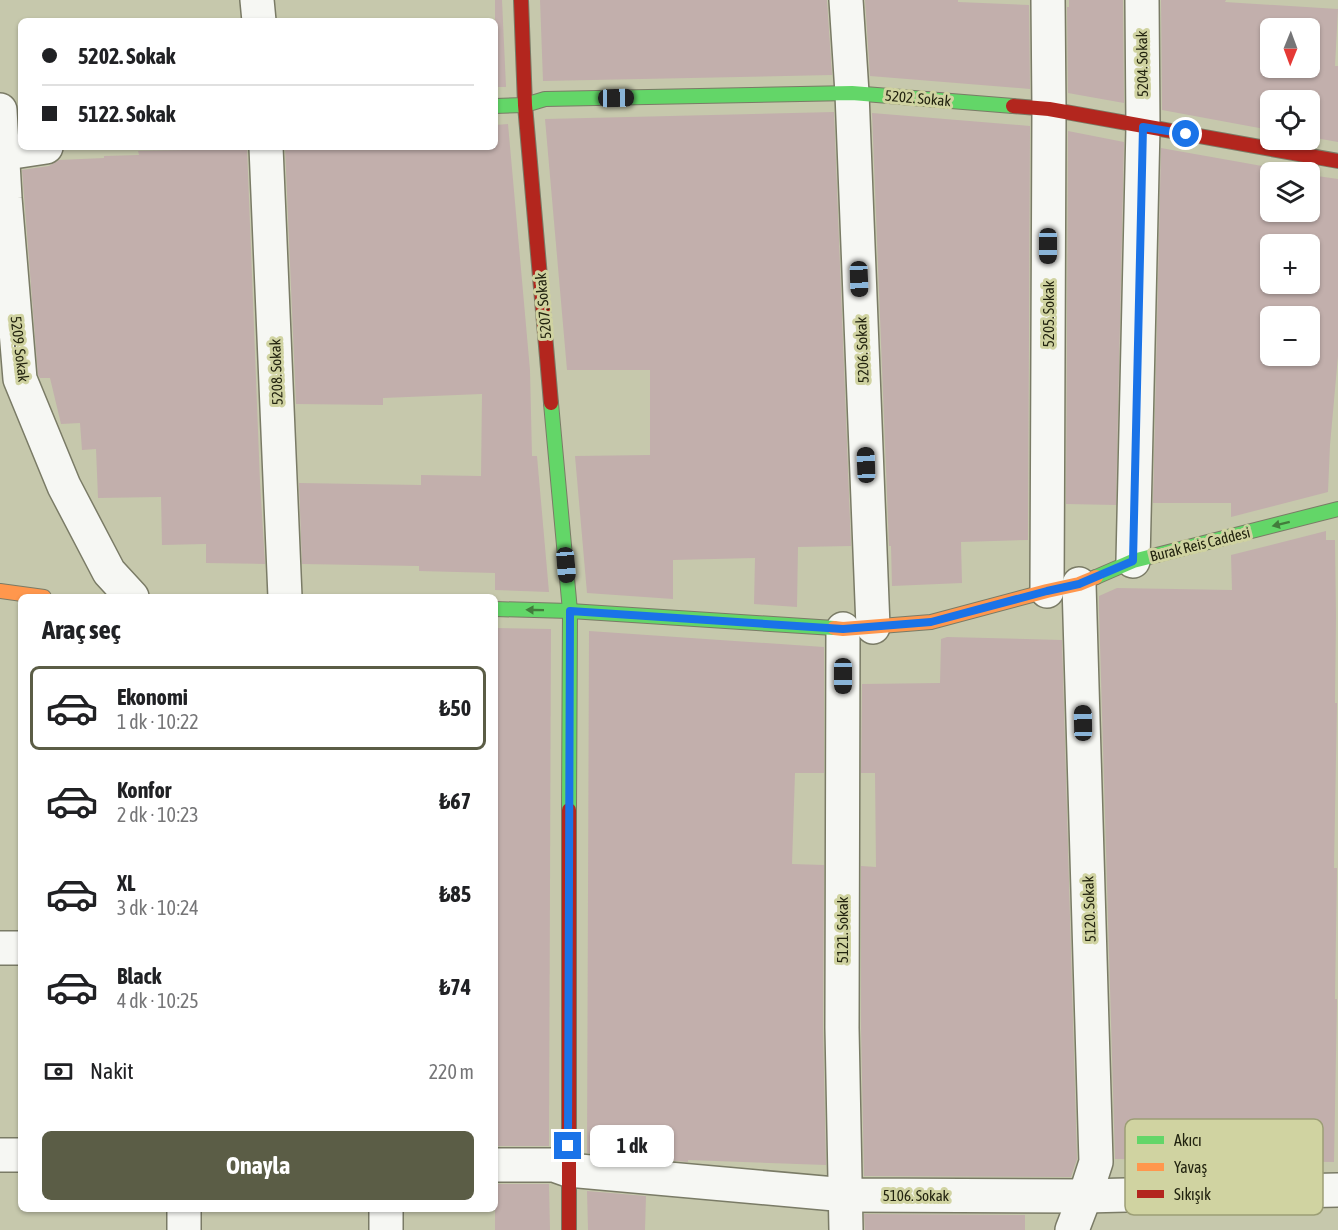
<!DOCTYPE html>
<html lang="tr">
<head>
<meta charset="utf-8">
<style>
  body { margin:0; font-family:"Asap Condensed",sans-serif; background:#f2f2f2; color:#202124; height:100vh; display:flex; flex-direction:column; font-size:22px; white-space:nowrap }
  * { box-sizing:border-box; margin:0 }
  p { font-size:20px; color:#757577 }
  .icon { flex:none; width:33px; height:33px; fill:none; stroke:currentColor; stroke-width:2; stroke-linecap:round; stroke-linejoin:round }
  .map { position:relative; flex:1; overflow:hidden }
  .sheet { position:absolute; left:18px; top:594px; width:480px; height:618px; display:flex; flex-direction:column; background:#fff; border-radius:9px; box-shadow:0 2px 4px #0004 }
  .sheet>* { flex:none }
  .banner { position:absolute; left:18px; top:18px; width:480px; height:132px; border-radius:9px; box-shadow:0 2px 4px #0004; display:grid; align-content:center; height:132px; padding:0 24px; background:#fff }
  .needle { width:39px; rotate:181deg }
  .tools { position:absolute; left:1260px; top:18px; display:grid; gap:12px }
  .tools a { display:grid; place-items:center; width:60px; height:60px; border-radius:9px; background:#fff; box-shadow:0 2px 4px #0004; font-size:30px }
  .end { position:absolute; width:27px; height:27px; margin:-14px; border:8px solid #1a73e8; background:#fff; box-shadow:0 0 0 3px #fff }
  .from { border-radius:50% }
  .bubble { position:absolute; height:42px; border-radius:9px; background:#fff; box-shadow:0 2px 4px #0004; font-size:20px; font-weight:700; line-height:42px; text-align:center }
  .car { position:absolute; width:18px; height:36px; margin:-18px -9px; border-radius:8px; box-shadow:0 0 4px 2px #0007; background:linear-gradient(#222 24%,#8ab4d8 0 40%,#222 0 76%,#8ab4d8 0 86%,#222 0) }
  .banner b { display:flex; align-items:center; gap:21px; height:57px; font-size:22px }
  .banner b+b { border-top:2px solid #e0e0e0 }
  .banner i { width:15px; height:15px; background:#202124 }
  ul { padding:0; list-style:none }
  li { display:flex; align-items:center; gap:18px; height:84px; margin:0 12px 9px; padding:0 12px; border:3px solid transparent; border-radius:9px }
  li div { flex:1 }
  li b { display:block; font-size:22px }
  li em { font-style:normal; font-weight:700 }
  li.on { border-color:#5b5d46 }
  li>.icon { width:54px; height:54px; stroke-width:1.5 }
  h2 { padding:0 24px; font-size:27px; line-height:72px }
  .pay { display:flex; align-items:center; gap:15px; height:66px; padding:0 24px; font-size:22px }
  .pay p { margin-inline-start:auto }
  .primary-button { display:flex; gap:12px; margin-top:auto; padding:12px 24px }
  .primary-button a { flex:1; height:69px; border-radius:9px; background:#5b5d46; color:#fff; font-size:24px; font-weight:700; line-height:69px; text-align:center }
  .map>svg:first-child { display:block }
  .building { fill:#c2afac; fill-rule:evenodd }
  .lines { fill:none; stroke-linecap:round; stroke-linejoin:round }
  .street-casing { stroke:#7a7b66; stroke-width:36 }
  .fast-casing { stroke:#7a7b66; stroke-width:16 }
  .slow-casing { stroke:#7a7b66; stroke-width:16 }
  .jam-casing { stroke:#7a7b66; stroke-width:16 }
  .street { stroke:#f6f7f3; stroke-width:33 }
  .fast { stroke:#63d668; stroke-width:14 }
  .slow { stroke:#ff974d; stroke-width:14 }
  .jam { stroke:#b3261e; stroke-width:14 }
  .oneway { fill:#427c3c }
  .route { stroke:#1a73e8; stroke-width:8 }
  .labels { text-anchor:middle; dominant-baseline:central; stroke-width:6; stroke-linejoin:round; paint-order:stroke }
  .street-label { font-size:15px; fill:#22230f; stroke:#d0d3a1 }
  .key { fill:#d0d3a1; stroke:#9c9e75; stroke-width:1.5 }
  .key-label { font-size:16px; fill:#22230f }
</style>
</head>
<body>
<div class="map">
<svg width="1338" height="1230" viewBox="0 0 1338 1230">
  <rect width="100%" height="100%" fill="#c6c8ac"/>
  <g class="building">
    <path d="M495,0H502L506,87H495Z"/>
    <path d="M540,0H827L832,75L543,81Z"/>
    <path d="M865,0H958V2L1029,5L1030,89L870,76Z"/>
    <path d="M1069,0H1123L1124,103L1068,93L1067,7H1069Z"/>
    <path d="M1161,0H1226L1225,2L1338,9L1335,66H1338V142L1310,137V100H1270V130L1162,110ZM1270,28H1310V68H1270Z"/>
    <path d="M834,112L851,546L798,547L797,607L754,604L755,558L673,560V599L587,593L575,456L650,455V370H567L545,119Z"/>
    <path d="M872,113L1030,126L1028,540L961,542L962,583L892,586L891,546H889Z"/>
    <path d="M508,124L530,370L532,456H537L549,592L495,590V573L419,571V566L302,564L299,483L421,485V475L481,476L482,394L383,398V405L296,404L285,147H495V125Z"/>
    <path d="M1068,131L1124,142L1116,505L1066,504Z"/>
    <path d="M186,147H247L260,482L265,564L206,563V544L162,545L161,497L98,498L96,449L82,450L80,423L61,424L50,378H40L38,375L22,170L49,166L59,160L104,158V156L139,155L138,151L186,150Z"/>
    <path d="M1161,148L1296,172H1270V212H1310V175L1338,179V356L1330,445L1328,492L1231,517V503H1153ZM1270,244H1310V284H1270ZM1270,316H1310V356H1270Z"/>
    <path d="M1326,531V540H1335L1336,617L1335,703H1337L1334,868H1337L1335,999H1337L1334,1162L1115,1159L1099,610V596L1117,588L1232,590L1231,555Z"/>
    <path d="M495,628L551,629L549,1146H495Z"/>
    <path d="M589,631L824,647V773H795L792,864L824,865L823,1028L826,1165L688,1160V1162L587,1153Z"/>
    <path d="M947,637L1062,640L1077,1159L1071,1177L864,1176L861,1028V866L876,867L875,773H861L862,684L940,683L941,639Z"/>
    <path d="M495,1184H549L550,1230H495Z"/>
    <path d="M587,1191L646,1196L645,1230H588Z"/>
    <path d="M864,1214L1025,1215V1230H865Z"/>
  </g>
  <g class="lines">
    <g class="street-casing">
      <g id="street">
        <path d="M257,0L259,21"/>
        <path d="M846,0L852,93L873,627"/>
        <path d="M0,110L5,198L20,379L64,486L109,572L132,597"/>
        <path d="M266,147L285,597"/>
        <path d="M0,154L46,147"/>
        <path d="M1133,561L1143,127L1142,0"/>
        <path d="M1047,591L1049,109L1048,0"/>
        <path d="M843,629L842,1028L846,1230"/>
        <path d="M0,948H21"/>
        <path d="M0,1155H21"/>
        <path d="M495,1165H554L568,1170L846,1195L1085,1196L1338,1190"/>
        <path d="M386,1209V1230"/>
        <path d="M184,1230V1209"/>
        <path d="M1072,1230L1085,1196L1096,1162L1079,584"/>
      </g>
    </g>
    <g class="fast-casing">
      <g id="fast">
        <path d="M495,106L525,105L545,99L852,93L1013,106"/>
        <path d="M551,403L570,611L569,810"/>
        <path d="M1096,577L1133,561L1338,509"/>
        <path d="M495,609L570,611L834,628"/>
      </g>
    </g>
    <g class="slow-casing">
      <g id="slow">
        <path d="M0,591L44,597"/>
        <path d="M834,628L843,629L931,622L1047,591L1079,584L1096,577"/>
      </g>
    </g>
    <g class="jam-casing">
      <g id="jam">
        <path d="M521,0L525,105L551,403"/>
        <path d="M1013,106L1049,109L1338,161"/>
        <path d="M569,1230V810"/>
      </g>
    </g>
    <use href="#street" class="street"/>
    <use href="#fast" class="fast"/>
    <use href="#slow" class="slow"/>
    <use href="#jam" class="jam"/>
  </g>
  <defs><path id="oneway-solid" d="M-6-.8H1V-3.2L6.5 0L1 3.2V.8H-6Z" transform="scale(1.5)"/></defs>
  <g class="oneway">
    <use href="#oneway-solid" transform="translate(1281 524) rotate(166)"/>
    <use href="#oneway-solid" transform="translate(535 610) rotate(-179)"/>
  </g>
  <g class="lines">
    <path class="route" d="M568,1146L570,611L843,629L931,622L1047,591L1079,584L1133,561L1143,127L1186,134"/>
  </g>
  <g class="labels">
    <g class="street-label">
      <text transform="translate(1142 64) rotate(-91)">5204. Sokak</text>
      <text transform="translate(918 98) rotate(5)">5202. Sokak</text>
      <text transform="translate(543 306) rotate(-95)">5207. Sokak</text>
      <text transform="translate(1048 314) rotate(-90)">5205. Sokak</text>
      <text transform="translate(20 349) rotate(83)">5209. Sokak</text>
      <text transform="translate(862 350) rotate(-92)">5206. Sokak</text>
      <text transform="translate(276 372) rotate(-92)">5208. Sokak</text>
      <text transform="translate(1200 544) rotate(-14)">Burak Reis Caddesi</text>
      <text transform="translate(1089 909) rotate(-92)">5120. Sokak</text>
      <text transform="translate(842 930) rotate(-90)">5121. Sokak</text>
      <text x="916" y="1195">5106. Sokak</text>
    </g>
  </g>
  <rect x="1125" y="1119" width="198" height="96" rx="9" class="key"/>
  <rect x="1137" y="1136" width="27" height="8" fill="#63d668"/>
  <rect x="1137" y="1163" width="27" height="8" fill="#ff974d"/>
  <rect x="1137" y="1190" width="27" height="8" fill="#b3261e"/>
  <g class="key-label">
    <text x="1174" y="1146">Akıcı</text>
    <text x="1174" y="1173">Yavaş</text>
    <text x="1174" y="1200">Sıkışık</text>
  </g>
</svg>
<div class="tools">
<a><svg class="needle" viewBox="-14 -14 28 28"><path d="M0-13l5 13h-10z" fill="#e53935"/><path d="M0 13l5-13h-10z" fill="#757577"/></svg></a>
<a><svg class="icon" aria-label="locate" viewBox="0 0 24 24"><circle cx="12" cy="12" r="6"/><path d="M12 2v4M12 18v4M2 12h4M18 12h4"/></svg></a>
<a><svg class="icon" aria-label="layers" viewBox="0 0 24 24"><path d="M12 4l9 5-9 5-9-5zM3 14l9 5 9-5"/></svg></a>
<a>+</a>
<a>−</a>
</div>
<i class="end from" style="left:1186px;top:134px"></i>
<i class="end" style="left:568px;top:1146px"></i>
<div class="bubble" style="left:590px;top:1125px;width:84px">1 dk</div>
<i class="car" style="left:616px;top:98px;rotate:89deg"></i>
<i class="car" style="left:1048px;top:246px;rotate:180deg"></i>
<i class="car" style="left:859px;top:279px;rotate:178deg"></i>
<i class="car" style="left:866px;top:465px;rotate:358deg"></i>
<i class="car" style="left:566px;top:565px;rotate:175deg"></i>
<i class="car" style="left:843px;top:676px;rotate:180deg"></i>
<i class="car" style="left:1083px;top:723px;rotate:359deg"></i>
<div class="banner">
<b><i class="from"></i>5202. Sokak</b>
<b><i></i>5122. Sokak</b>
</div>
<section class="sheet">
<h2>Araç seç</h2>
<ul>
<li class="on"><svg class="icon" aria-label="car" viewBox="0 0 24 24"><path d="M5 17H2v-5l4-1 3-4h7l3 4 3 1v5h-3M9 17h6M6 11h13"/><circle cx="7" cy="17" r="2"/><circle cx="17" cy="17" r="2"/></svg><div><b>Ekonomi</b><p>1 dk · 10:22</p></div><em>₺50</em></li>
<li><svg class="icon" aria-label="car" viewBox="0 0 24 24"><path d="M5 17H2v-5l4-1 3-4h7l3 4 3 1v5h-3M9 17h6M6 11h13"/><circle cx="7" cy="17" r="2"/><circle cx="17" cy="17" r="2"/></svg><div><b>Konfor</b><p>2 dk · 10:23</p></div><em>₺67</em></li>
<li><svg class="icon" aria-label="car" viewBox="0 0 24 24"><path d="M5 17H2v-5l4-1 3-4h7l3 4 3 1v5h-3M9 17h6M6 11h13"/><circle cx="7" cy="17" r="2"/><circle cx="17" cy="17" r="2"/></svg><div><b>XL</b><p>3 dk · 10:24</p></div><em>₺85</em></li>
<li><svg class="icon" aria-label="car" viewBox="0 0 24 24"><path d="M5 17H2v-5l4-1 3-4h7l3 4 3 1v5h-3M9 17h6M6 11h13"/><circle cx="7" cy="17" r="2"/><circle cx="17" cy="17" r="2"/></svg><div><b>Black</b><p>4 dk · 10:25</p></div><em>₺74</em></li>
</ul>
<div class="pay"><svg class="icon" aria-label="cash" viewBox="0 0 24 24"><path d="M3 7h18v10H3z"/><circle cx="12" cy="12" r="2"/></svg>Nakit<p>220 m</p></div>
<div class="primary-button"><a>Onayla</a></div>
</section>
</div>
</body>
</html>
